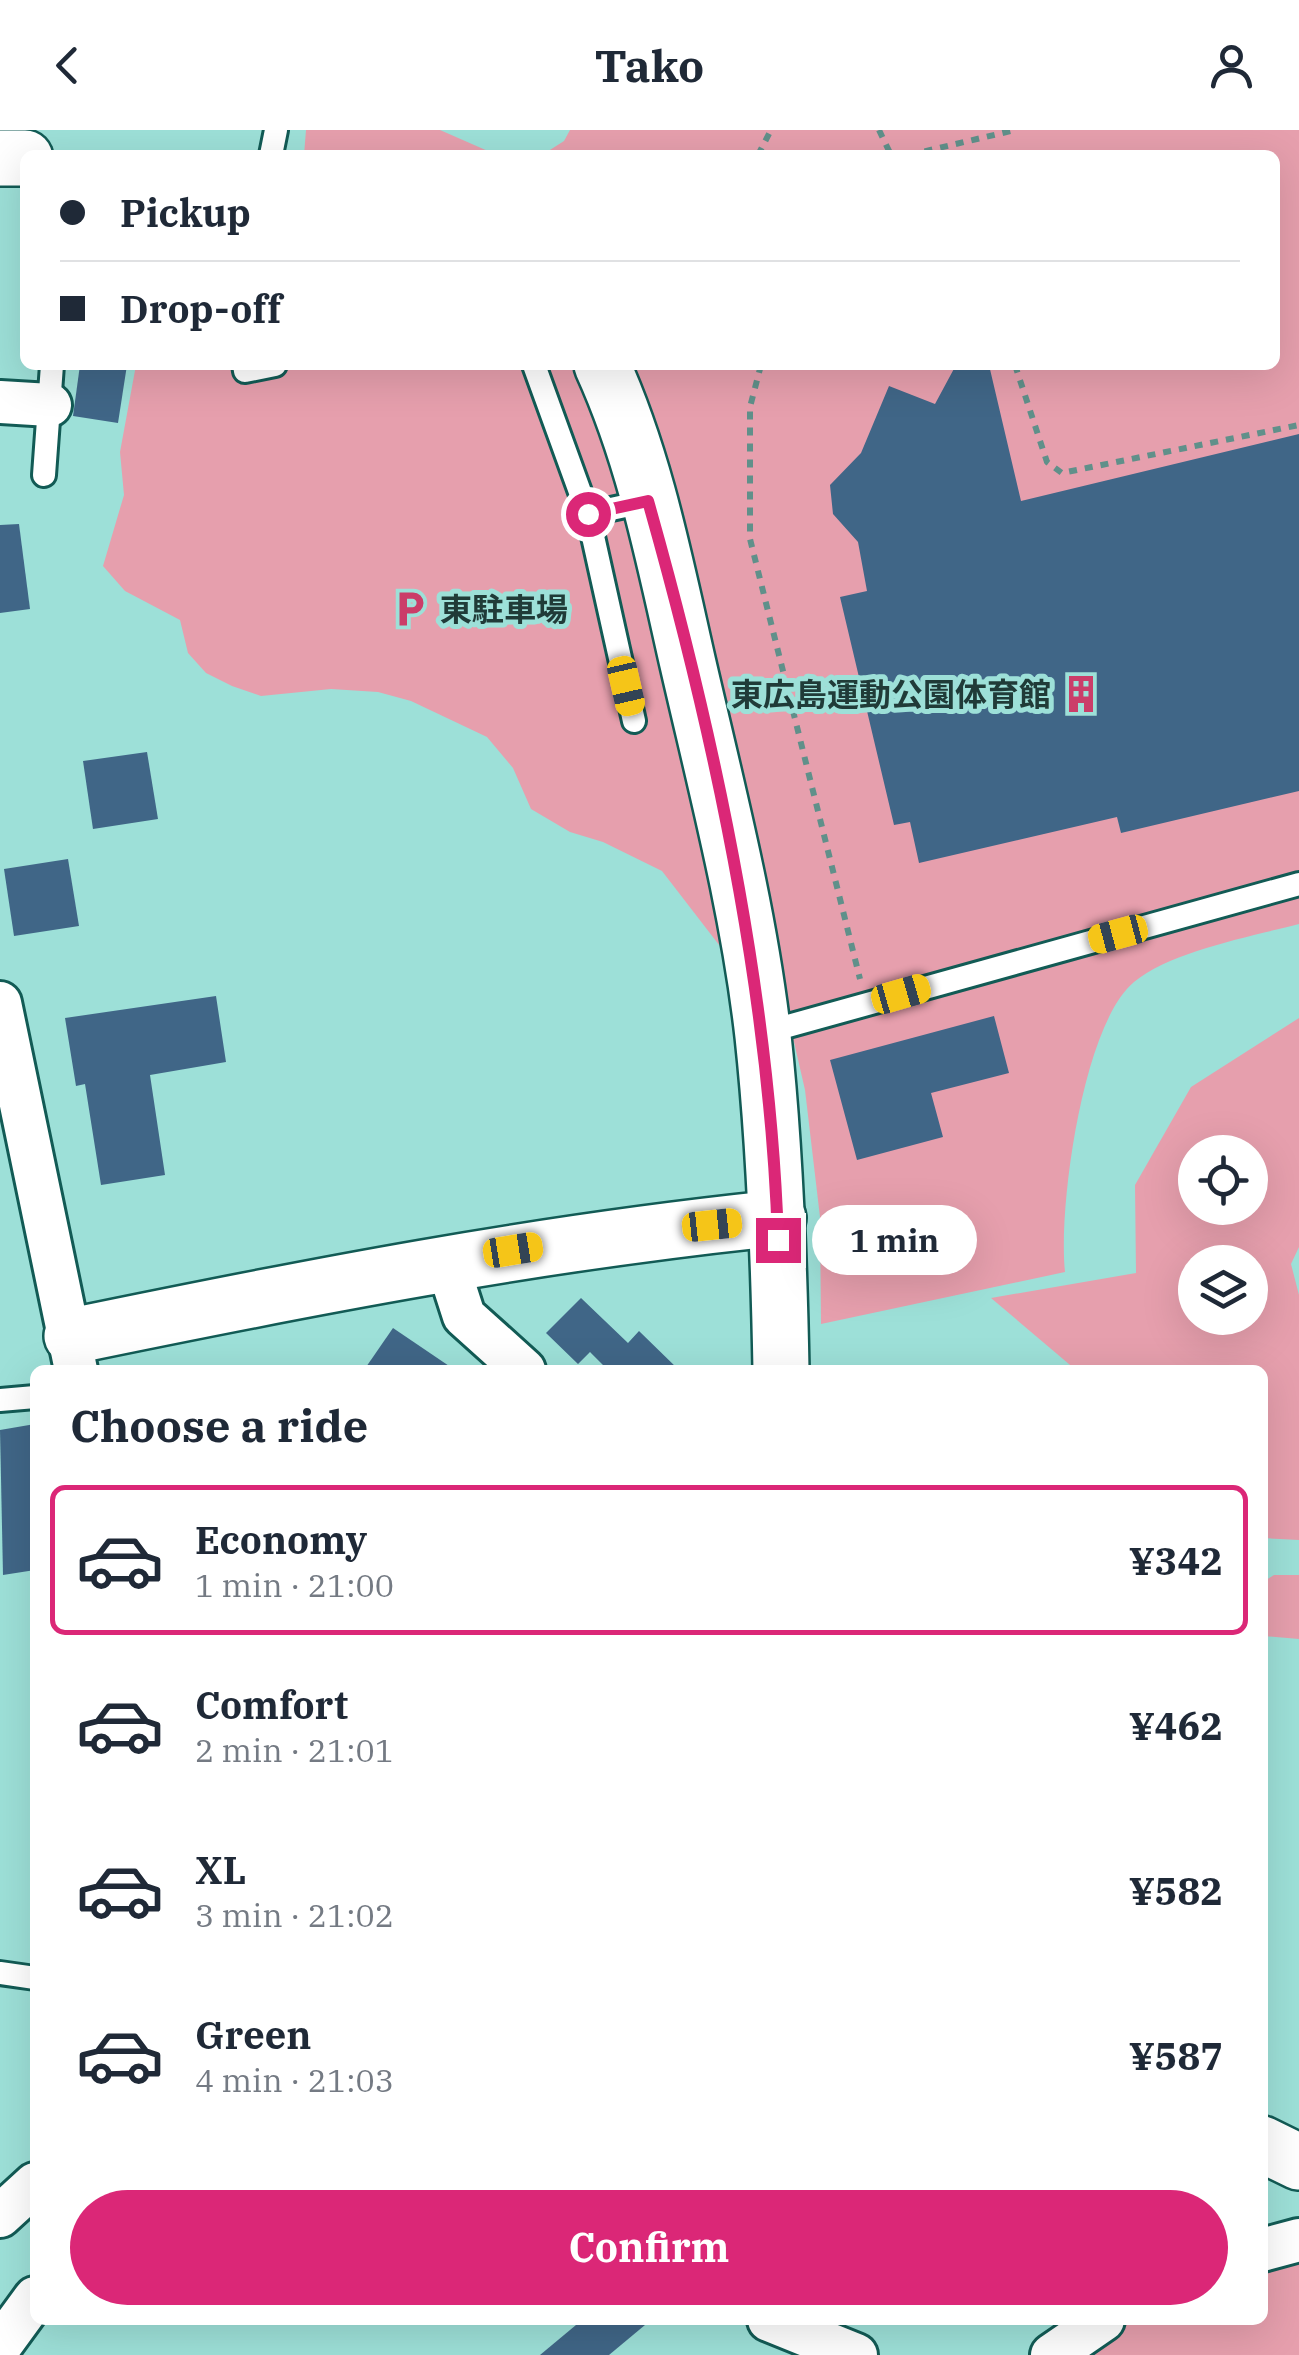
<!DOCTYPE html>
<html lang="en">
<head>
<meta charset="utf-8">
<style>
  body { margin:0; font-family:"IBM Plex Serif","Noto Sans JP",serif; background:#f6f6f7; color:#1f2937; height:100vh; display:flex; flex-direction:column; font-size:38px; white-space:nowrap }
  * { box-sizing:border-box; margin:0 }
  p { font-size:32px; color:#747a83 }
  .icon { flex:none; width:55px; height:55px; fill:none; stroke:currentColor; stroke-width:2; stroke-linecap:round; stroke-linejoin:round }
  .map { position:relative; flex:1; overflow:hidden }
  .details { position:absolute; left:30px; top:1235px; width:1238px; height:960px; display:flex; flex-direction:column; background:#fff; border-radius:15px; box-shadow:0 10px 40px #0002 }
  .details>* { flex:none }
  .banner { position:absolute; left:20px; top:20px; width:1260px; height:220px; border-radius:15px; box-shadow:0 10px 40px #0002; display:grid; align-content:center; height:220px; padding:0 40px; background:#fff }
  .tools { position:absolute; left:1178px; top:1005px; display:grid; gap:20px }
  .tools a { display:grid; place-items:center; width:90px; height:90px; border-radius:50%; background:#fff; box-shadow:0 10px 40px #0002; font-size:50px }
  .end { position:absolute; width:45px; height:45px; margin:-22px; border:12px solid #db2777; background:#fff; box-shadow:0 0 0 5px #fff }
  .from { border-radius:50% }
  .bubble { position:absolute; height:70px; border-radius:35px; background:#fff; box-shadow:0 10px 40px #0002; font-size:32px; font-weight:800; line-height:70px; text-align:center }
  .car { position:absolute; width:30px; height:60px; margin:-30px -15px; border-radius:12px; box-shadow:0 0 8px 2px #0007; background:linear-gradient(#f5c518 24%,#345 0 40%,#f5c518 0 76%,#345 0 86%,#f5c518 0) }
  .banner b { display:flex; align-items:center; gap:35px; height:95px; font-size:38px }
  .banner b+b { border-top:2px solid #e0e1e3 }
  .banner i { width:25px; height:25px; background:#1f2937 }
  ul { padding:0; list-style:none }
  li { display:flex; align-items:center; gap:30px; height:150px; margin:0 20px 15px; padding:0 20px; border:5px solid transparent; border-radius:15px }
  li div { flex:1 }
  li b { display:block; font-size:38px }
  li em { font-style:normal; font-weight:800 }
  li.selected { border-color:#db2777 }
  li>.icon { width:90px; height:90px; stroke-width:1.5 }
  h2 { padding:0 40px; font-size:45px; line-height:120px }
  .primary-button { display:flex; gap:20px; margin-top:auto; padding:20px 40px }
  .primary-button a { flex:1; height:115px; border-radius:60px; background:#db2777; color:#fff; font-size:40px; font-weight:800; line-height:115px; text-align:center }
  header { display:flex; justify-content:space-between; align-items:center; height:130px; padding:0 40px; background:#fff; font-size:45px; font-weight:800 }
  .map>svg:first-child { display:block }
  .green { fill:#e69fad; fill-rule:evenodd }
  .building { fill:#406687 }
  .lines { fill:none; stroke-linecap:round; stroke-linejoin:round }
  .lane-casing { stroke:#125b55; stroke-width:28 }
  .street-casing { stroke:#125b55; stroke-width:48 }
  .secondary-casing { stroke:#125b55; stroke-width:60 }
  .path { stroke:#60908a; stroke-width:6; stroke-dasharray:8 8; stroke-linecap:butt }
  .lane { stroke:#fff; stroke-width:22 }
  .street { stroke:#fff; stroke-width:42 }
  .secondary { stroke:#fff; stroke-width:55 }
  .route { stroke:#db2777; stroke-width:12 }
  .labels { text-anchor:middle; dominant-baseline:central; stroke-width:10; stroke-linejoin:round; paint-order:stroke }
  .poi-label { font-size:32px; font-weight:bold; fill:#203b38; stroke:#9de0d8; text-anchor:start }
</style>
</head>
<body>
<header><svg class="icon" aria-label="back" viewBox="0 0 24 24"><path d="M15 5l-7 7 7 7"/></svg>Tako<svg class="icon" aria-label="person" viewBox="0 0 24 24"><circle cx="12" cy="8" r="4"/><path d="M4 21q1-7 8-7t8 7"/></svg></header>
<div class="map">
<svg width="1299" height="2225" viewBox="0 0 1299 2225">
  <rect width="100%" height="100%" fill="#9de0d8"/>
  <g class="green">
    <path d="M306,0H440L497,25H304Z"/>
    <path d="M570,0H1299V794C1253,806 1171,821 1134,852C1083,894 1058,1077 1065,1142L821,1194L820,1087L805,960L794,912L662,741L603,712L570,702L531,679L513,638L487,607L411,571L378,562L331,559L261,566L232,556L206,543L188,523L180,490L125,461L103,436L124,365L120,322L136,235H1275V25H542L564,11Z"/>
    <path d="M1299,888V1117L1291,1134L1299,1165V1410L1263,1408L1262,1240H1076L991,1168L1136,1143L1135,1055L1191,957ZM1195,1022H1250V1078H1195ZM1250,1132V1188H1195V1132Z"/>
    <path d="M1274,1445H1299V1509L1263,1506V1452Z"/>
    <path d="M1299,2121V2225H1083L1129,2190H1262L1263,2127Z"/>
  </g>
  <g class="building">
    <path d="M80,235H127L118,293L73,286Z"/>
    <path d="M956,235H989L1021,371L1299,304V661L1121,703L1117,687L919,733L910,692L894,695L840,467L867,461L858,412L833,384L830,355L861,323L889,256L935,274Z"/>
    <path d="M19,394L30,479L0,483V395Z"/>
    <path d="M147,622L158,689L93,699L83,631Z"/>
    <path d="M68,729L79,796L14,806L4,739Z"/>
    <path d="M216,866L226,932L150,945L165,1045L101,1055L85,954L76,956L65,888Z"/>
    <path d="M994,886L1009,943L931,963L943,1007L857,1030L830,930Z"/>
    <path d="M581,1168L628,1213L639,1201L679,1240H600L604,1236L590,1222L578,1234L546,1203Z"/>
    <path d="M393,1198L455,1240H364Z"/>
    <path d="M35,1294V1440L3,1445L0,1300Z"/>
    <path d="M582,2190H651L609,2225H540Z"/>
  </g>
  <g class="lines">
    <g class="lane-casing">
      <g id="lane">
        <path d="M271,25L276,0"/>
        <path d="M244,235L245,241L275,235"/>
        <path d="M534,235L588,384L634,591"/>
        <path d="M44,345L52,235"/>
        <path d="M588,384L648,371"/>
        <path d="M763,903L1299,754"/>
        <path d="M0,1270L35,1267"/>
        <path d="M0,1843L35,1848"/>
      </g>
    </g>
    <g class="street-casing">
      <g id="street">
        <path d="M0,272L50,275"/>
        <path d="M0,873L76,1240"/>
        <path d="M446,1130L464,1186L524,1240"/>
        <path d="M0,2086L35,2054"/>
        <path d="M1262,2120L1299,2110"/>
        <path d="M769,2190L856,2225"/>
        <path d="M0,2216L35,2168"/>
        <path d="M1052,2225L1103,2190"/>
      </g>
    </g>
    <g class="secondary-casing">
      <g id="secondary">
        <path d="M0,28H25"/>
        <path d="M602,235C645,329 665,433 688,534C716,656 749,781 763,906C775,1017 779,1128 781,1240"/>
        <path d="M72,1206C309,1157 536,1113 778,1088"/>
        <path d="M1262,2014L1299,2032"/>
      </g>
    </g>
    <g class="path">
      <path d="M879,0L891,25"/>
      <path d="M758,25L771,0"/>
      <path d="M909,25L1015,0"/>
      <path d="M761,235L750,277V409L860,849"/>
      <path d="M1015,235L1047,332L1062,343L1299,295"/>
    </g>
    <use href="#lane" class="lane"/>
    <use href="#street" class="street"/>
    <use href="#secondary" class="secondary"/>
  </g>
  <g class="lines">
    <path class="route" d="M588,384L648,371C715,607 770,864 778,1110"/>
  </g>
  <defs>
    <g id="parking-bare" transform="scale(3)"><path d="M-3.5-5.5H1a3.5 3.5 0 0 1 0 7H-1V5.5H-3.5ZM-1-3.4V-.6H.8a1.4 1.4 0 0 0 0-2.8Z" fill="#cb3d69" stroke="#9de0d8" stroke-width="2.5" paint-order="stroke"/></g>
    <g id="building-bare" transform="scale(3)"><path d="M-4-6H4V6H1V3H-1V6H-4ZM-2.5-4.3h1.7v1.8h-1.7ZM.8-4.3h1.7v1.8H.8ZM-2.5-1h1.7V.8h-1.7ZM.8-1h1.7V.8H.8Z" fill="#cb3d69" stroke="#9de0d8" stroke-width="2.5" paint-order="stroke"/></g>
  </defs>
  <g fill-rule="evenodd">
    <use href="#parking-bare" x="410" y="479"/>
    <use href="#building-bare" x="1081" y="564"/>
  </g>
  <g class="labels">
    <g class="poi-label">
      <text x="440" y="479">東駐車場</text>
      <text x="1051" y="564" text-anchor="end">東広島運動公園体育館</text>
    </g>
  </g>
</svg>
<div class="tools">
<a><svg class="icon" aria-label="locate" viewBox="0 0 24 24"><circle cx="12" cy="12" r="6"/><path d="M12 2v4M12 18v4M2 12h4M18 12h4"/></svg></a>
<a><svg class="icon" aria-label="layers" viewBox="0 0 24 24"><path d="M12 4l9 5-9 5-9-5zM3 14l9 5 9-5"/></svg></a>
</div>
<i class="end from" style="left:588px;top:384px"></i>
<i class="end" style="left:778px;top:1110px"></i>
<div class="bubble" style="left:812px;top:1075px;width:165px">1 min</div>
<i class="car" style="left:626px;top:556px;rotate:167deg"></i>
<i class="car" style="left:1118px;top:804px;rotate:255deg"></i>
<i class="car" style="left:901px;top:864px;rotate:74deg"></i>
<i class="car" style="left:712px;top:1095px;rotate:84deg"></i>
<i class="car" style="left:513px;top:1120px;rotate:81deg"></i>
<div class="banner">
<b><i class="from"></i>Pickup</b>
<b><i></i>Drop-off</b>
</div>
<section class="details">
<h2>Choose a ride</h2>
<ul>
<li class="selected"><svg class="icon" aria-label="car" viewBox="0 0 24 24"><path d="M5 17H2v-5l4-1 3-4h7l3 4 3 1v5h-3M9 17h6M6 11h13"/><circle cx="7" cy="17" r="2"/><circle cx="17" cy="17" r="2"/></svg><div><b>Economy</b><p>1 min · 21:00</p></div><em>¥342</em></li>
<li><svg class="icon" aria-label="car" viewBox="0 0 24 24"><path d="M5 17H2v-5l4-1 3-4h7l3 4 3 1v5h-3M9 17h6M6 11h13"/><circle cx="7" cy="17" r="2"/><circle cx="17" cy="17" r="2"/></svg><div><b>Comfort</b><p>2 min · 21:01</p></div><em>¥462</em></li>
<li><svg class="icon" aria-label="car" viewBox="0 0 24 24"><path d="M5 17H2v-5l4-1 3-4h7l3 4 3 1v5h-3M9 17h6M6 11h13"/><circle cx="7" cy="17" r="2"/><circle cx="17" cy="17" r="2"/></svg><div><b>XL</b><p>3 min · 21:02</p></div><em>¥582</em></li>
<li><svg class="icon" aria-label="car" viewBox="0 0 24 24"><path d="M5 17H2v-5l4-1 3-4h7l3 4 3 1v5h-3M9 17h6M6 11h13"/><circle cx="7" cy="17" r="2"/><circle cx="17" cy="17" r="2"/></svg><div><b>Green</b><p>4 min · 21:03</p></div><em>¥587</em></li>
</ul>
<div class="primary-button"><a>Confirm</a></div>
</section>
</div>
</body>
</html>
